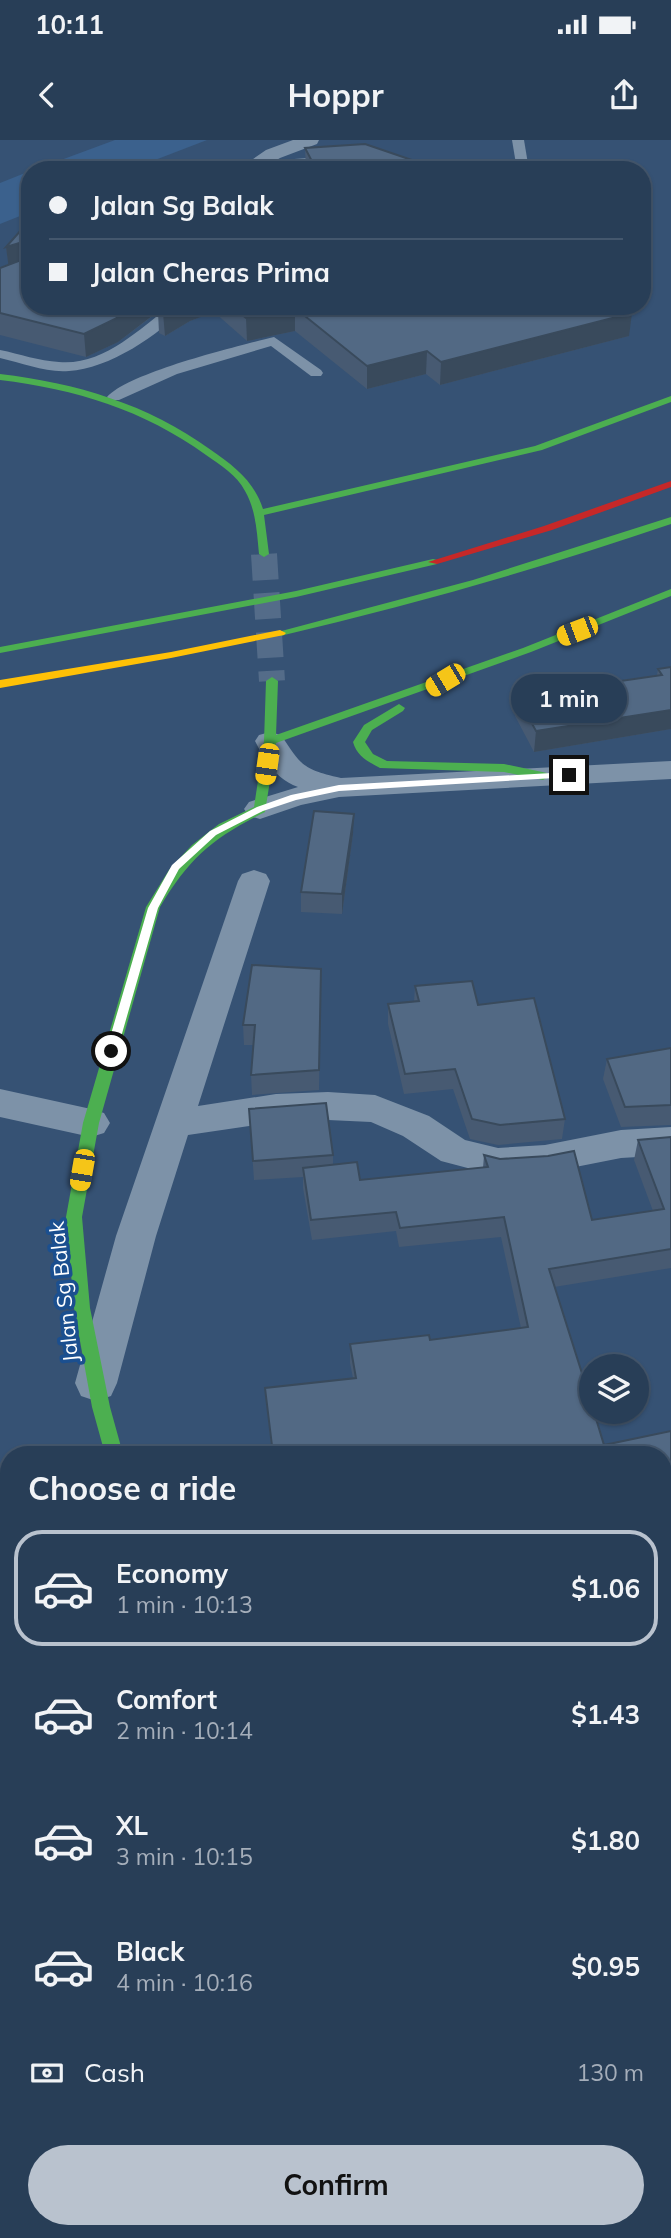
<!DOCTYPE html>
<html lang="en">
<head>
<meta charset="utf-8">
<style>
  body { margin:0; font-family:Mulish,sans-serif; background:#30455d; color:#f1f3f6; height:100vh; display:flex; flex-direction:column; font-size:26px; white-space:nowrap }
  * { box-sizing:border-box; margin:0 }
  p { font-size:23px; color:#a5aeba }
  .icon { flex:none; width:38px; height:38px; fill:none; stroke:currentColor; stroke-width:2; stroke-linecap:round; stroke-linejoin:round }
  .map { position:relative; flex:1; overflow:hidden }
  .details { position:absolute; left:0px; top:1306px; width:672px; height:793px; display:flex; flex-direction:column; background:#283e57; border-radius:28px 28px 0 0; box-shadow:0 2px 5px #0004,0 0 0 2px #44576d }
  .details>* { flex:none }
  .top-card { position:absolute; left:21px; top:21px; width:630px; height:154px; border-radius:28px; box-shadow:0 2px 5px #0004,0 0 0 2px #44576d; display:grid; align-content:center; height:154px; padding:0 28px; background:#283e57 }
  .controls { position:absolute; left:579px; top:1214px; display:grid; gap:14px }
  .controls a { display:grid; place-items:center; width:70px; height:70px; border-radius:50%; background:#283e57; box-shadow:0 2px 5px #0004,0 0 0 2px #44576d; font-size:35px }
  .end { position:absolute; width:32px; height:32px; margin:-16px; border:9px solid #fff; background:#111; box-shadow:0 0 0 4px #111 }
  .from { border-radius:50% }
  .bubble { position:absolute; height:49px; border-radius:24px; background:#283e57; box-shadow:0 2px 5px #0004,0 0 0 2px #44576d; font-size:23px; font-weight:700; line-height:49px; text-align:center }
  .car { position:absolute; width:21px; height:42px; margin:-21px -10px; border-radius:9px; box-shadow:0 0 5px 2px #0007; background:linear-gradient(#f5c518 24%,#345 0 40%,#f5c518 0 76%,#345 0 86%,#f5c518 0) }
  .top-card b { display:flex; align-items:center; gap:24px; height:66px; font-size:26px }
  .top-card b+b { border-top:2px solid #44576d }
  .top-card i { width:18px; height:18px; background:#f1f3f6 }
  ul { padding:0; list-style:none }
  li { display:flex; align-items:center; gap:21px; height:116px; margin:0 14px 10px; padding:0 14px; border:4px solid transparent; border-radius:28px }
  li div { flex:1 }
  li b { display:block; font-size:26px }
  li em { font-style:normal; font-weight:700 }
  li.active { border-color:#b9c2ce }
  li>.icon { width:63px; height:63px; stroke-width:1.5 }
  h2 { padding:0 28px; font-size:32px; line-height:84px }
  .pay { display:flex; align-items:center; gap:18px; height:77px; padding:0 28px; font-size:26px }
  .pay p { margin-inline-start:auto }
  .cta { display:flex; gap:14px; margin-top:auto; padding:14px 28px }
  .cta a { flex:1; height:80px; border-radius:42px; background:#b9c2ce; color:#111; font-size:28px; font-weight:700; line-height:80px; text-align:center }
  .status { display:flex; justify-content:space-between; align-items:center; height:49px; padding:0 35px; background:#283e57; direction:ltr }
  .status svg { height:19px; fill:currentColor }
  header { display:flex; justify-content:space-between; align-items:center; height:91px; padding:0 28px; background:#283e57; font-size:32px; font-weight:700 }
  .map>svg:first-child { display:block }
  .water { fill:#3b618d }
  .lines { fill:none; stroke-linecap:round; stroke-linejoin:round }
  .river { fill:#3b618d; fill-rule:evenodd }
  .secondary-tunnel { stroke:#546c89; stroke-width:26; stroke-dasharray:26 13; stroke-linecap:butt }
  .lane { fill:#7d92a8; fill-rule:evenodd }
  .street { fill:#7d92a8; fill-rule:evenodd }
  .fast { fill:#4caf50; fill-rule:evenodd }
  .slow { fill:#ffc107; fill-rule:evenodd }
  .jam { fill:#c62828; fill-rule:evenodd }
  .wall { fill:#475a72 }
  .shaded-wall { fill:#394a5c }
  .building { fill:#526984; stroke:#394a5c; stroke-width:2 }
  .route { fill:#fff }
  .labels { text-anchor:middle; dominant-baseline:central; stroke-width:7; stroke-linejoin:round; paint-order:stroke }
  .street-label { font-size:21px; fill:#fff; stroke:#1b4f8f }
</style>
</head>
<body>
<div class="status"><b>10:11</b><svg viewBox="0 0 49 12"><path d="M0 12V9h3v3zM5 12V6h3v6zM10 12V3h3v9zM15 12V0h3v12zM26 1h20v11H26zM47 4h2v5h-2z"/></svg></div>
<header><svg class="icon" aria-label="back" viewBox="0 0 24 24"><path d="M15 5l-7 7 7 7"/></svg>Hoppr<svg class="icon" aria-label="share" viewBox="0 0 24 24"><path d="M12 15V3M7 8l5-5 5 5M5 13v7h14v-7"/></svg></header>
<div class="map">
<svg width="671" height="2098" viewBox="0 0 671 2098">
  <rect width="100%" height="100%" fill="#365274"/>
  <g class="water">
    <path d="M115,0H207L129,30H34Z"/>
    <path d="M30,31V72L0,84V43Z"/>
  </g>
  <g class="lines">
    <g class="river">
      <path d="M0,1691L9,1695V1823L0,1820Z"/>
      <path d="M54,2090H173L176,2098H56Z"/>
    </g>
    <path class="secondary-tunnel" d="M264,414L272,541"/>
    <g class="lane">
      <path d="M512,0H524L529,30H517Z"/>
      <path d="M338,16L344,20L342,23L252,30L246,26L252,22Z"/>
      <path d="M170,166H186C160,195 108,229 69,231C46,233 23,223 0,218V210C20,214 39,221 59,222C103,226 138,190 170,166Z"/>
      <path d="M274,197L321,230L323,233L321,236H311L271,206L177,234L119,260H109L107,257C130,232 238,206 274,197Z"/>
    </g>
    <g class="street">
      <path d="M293,0H319L317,4L280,18L260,30H237L266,10Z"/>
      <path d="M270,592L281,595C302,626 302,629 341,638L671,621V639L339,657L301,665L260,679L249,676L244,669L249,662L298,647C276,639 265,621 255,601L259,595Z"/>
      <path d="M254,730L266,734L270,741L198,966L276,954L328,952L375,955L429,976L465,1000L498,1008L545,1005L621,990L671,987V1015L621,1018L545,1033L498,1036L441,1021L403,996L371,982L328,980L276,982L188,995L156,1096L117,1243L111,1256L96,1261L81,1256L75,1243L116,1096L238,741L242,734Z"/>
      <path d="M0,949L91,969L104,973L110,983L104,993L91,997L0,977Z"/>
      <rect x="663" y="1396" width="8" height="42"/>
      <path d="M671,1614V1665L663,1669V1618Z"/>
      <path d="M671,1911V1967L663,1969V1913Z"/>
      <path d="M671,2035V2093L663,2095L650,2090H663V2037Z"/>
      <path d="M504,2090H594L591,2098H501Z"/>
    </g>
    <g class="fast">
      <path d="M0,234C76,243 148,264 211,310C234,326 254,341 263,369L535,306L671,256V262L542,310L264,375L269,414L264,417L259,414C257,393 256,370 245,351C237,335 220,325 206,315C144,270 75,249 0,240Z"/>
      <path d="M671,377V384C542,428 412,465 280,496L274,493L473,440Z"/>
      <path d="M433,419L437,420V424L296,457L0,513V507L296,451Z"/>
      <path d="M671,449V456L531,512L276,603L265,672C213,698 190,717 160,767L99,983L82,1077L90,1168L110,1267L123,1314H105L92,1267L74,1168L66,1077L83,983L146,767L169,730L192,705L219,684L254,667L264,601L266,541L272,537L278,541L276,595L523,508Z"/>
      <path d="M399,564L405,568L403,571L372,590L365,602L373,614L387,621L504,624L547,633L549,636L543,640L504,632L380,628C367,621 357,616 353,602L364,585Z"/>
      <path d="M429,2090H453L456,2098H432Z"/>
    </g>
    <path class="slow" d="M280,490L286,493L284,495L171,518L0,548V540L171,512Z"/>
    <path class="jam" d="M671,341V347L552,390L437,424L428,422L544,386Z"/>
  </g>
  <g class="wall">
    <path d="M305,8L441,30H306Z"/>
    <path d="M6,107L30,166H621L629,196L440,245L426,234L367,249L295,191L247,201L214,172L190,181L165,196L159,193L158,172L118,202L86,217L0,195V128L9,125Z"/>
    <path d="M671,527V589L534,612L515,576L517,556L657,535L658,529Z"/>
    <path d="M353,694L342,774L301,772V752Z"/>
    <path d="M321,829L319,950L252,955L251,935L253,905H244L243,885Z"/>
    <path d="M415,846L478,865L565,979L562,999L498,1005L470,999L453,949L404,954L388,884V864L414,862Z"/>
    <path d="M671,908V985L621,987L603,939L607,919Z"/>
    <path d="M326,963L333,1015V1025L357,1022L360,1040L483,1028L484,1015L500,1019L548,1016L574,1011L592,1080L653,1071L634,1020L638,1000L671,997V1128L554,1147L592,1265V1272H594L604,1305L671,1291V1385L663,1387V1314H272L265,1248L353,1238L350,1223V1204L429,1195L430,1200L521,1188L501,1097L399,1107L396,1091L312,1100L303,1048V1037L254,1040L249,969Z"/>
  </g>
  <g class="shaded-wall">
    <path d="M29,100L30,122L9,129L6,107Z"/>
    <path d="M133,166H165L118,202L86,217L84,194Z"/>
    <path d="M176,166H213L214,172L190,181L165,196L163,173Z"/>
    <path d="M295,168V191L247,201L246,178Z"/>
    <path d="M632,173L629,196L440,245L441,222Z"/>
    <path d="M427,211L426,234L367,249V226Z"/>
    <path d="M671,570V589L534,612L536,591Z"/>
    <path d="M354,674L353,694L342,774V754Z"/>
    <path d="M671,1368V1385L663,1387V1370Z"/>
    <path d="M671,1893V1902L663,1904V1895Z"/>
  </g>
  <g class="building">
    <path d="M365,4L441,30H313L316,29L305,8Z"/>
    <path d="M30,80V166H133L115,179L84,194L0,173V128L29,117V100L6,107Z"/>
    <path d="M163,166H176L163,173L158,171Z"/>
    <path d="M232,166H621L632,173L441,222L427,211L367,226L295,168L246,178Z"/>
    <path d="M671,527V570L536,591L517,556L662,535L658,529Z"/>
    <path d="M314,671L354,674L342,754L301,752Z"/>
    <path d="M252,825L321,829L319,930L251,935L255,885H243Z"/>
    <path d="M472,841L478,865L534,858L565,979L500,985L472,979L455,929L405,934L388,864L419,861L415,846Z"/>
    <path d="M671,908V965L625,967L607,919Z"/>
    <path d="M326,963L333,1015L253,1021L249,969Z"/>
    <path d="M671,997V1109L549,1129L592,1265V1272H594L604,1305L671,1291V1368L663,1370V1314H273L265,1248L356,1238L350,1204L429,1195L430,1200L528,1187L504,1077L400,1088L396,1072L311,1080L303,1028L357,1022L360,1040L488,1027L484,1015L500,1019L548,1016L574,1011L592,1080L664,1069L638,1000Z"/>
    <path d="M671,1744V1893L663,1895V1747Z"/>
  </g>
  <path class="route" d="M569,632L572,633V637L339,651L296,660L263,671L216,695L179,729L158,768L117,911L115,914H108L106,911L148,768L172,725L210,691L257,667L291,655L339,645Z"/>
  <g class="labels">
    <g class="street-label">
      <text transform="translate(63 1152) rotate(-96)">Jalan Sg Balak</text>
    </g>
  </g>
</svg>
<div class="controls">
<a><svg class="icon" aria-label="layers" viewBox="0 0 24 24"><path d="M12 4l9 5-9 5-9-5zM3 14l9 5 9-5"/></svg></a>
</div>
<i class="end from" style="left:111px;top:911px"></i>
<i class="end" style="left:569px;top:635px"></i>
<div class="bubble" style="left:511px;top:534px;width:116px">1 min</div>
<i class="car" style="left:577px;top:491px;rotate:249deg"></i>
<i class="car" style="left:445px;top:540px;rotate:239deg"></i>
<i class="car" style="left:267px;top:624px;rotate:188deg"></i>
<i class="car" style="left:82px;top:1030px;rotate:190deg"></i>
<div class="top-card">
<b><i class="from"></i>Jalan Sg Balak</b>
<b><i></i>Jalan Cheras Prima</b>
</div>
<section class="details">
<h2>Choose a ride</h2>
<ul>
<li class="active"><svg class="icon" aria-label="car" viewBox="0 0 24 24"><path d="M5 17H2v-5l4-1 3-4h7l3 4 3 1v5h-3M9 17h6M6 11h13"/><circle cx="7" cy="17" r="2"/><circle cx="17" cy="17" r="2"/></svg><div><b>Economy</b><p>1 min · 10:13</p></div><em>$1.06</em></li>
<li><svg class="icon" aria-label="car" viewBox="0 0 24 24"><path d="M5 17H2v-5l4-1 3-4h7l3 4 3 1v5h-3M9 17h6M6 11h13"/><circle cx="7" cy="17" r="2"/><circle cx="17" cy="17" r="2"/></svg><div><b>Comfort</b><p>2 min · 10:14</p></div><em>$1.43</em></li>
<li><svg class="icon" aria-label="car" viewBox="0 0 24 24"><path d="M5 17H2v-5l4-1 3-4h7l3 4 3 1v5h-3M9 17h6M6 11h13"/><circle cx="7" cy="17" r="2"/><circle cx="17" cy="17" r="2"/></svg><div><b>XL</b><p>3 min · 10:15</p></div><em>$1.80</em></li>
<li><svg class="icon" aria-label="car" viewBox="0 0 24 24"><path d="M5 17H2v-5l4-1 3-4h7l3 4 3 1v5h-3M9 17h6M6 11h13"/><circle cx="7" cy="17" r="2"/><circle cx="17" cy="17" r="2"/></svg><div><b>Black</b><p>4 min · 10:16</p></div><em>$0.95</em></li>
</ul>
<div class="pay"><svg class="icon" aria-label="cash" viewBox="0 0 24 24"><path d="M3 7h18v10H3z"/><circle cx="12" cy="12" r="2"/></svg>Cash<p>130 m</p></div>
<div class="cta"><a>Confirm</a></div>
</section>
</div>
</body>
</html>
